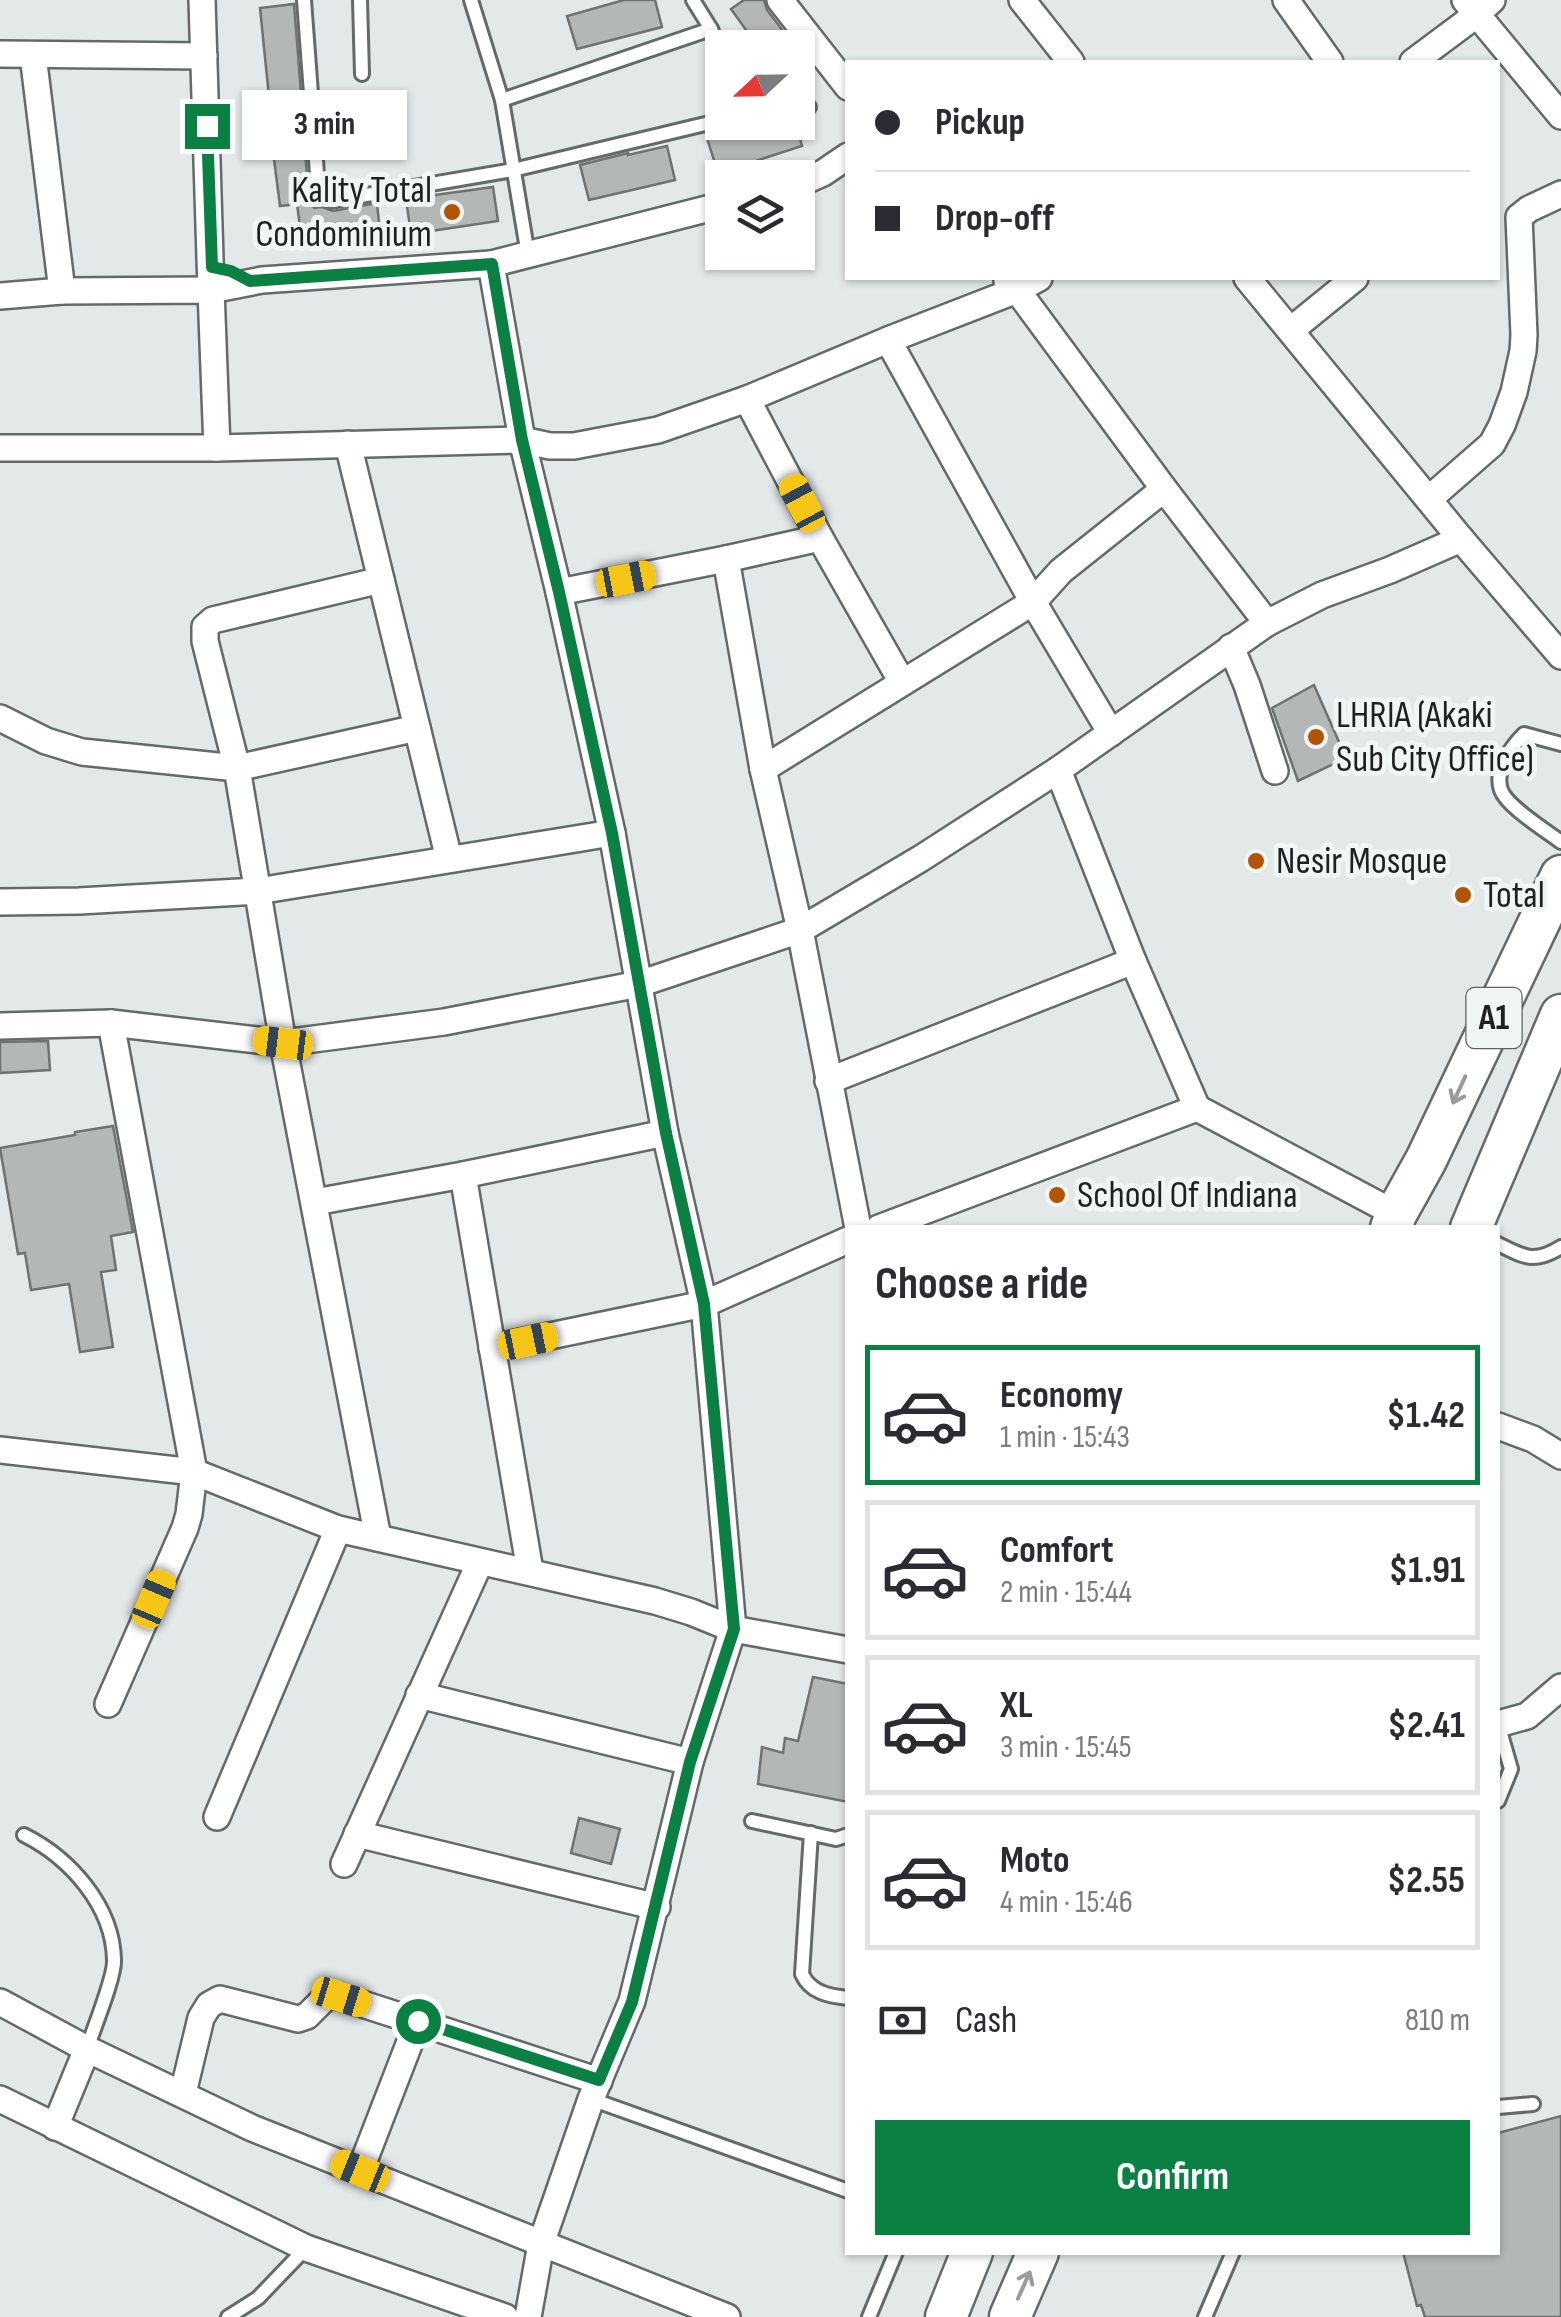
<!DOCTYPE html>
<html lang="en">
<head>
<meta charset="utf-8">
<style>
  body { margin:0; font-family:"Sofia Sans Condensed",sans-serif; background:#f2f2f3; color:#2b2b33; height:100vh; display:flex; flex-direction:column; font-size:38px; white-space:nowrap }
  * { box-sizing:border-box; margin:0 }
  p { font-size:32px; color:#7c7c81 }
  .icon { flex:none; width:55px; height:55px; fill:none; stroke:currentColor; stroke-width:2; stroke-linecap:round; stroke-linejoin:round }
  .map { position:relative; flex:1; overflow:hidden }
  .side { position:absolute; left:845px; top:1225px; width:655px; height:1030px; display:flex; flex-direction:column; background:#fff; border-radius:0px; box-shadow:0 2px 8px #0004 }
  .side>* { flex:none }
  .hud { position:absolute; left:845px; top:60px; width:655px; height:220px; border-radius:0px; box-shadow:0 2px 8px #0004; display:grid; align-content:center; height:220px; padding:0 30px; background:#fff }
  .needle { width:65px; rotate:248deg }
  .fabs { position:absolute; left:705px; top:30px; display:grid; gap:20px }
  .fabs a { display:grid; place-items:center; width:110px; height:110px; border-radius:0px; background:#fff; box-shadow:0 2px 8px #0004; font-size:50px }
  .end { position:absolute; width:45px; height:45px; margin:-22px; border:12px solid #0b8043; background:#fff; box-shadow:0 0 0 5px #fff }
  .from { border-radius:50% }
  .bubble { position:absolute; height:70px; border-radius:0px; background:#fff; box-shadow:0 2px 8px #0004; font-size:32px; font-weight:700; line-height:70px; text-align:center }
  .car { position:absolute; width:30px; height:60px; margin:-30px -15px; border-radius:12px; box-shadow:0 0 8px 2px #0007; background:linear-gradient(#f5c518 24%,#345 0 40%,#f5c518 0 76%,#345 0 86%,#f5c518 0) }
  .hud b { display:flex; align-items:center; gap:35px; height:95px; font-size:38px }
  .hud b+b { border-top:2px solid #e1e1e2 }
  .hud i { width:25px; height:25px; background:#2b2b33 }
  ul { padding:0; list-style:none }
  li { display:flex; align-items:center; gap:30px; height:140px; margin:0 20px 15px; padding:0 10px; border:5px solid #e1e1e2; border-radius:0px }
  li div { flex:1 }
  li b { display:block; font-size:38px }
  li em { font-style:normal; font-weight:700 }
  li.selected { border-color:#0b8043 }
  li>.icon { width:90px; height:90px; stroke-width:1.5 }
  h2 { padding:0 30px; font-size:45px; line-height:120px }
  .pay { display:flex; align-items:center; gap:25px; height:110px; padding:0 30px; font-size:38px }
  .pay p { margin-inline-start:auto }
  .button { display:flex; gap:20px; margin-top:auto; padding:20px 30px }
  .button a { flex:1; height:115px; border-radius:0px; background:#0b8043; color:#fff; font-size:40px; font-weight:700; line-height:115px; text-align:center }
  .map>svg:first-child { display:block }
  .building { fill:#b3b8b7; stroke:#6e7271; stroke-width:2.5 }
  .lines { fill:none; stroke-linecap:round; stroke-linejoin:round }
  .service-casing { stroke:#64696a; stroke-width:18 }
  .minor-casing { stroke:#64696a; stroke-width:30 }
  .primary-casing { stroke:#64696a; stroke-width:45 }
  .service { stroke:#fff; stroke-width:12 }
  .minor { stroke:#fff; stroke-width:25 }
  .primary { stroke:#fff; stroke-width:40 }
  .oneway { stroke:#9a9b9b }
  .route { stroke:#0b8043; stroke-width:12 }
  .poi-dot { fill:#b25403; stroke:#f0f5f6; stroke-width:4 }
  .labels { text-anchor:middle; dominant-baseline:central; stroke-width:10; stroke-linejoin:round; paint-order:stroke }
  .shield { fill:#f0f5f6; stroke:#5e6161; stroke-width:2.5 }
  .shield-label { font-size:35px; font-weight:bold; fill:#1f2121 }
  .poi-label { font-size:38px; fill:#1f2121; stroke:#f0f5f6; text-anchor:start }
</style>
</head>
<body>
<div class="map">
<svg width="1561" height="2317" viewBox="0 0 1561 2317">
  <rect width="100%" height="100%" fill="#e3e8e9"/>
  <g class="building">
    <path d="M624,0H655L662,27L577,49L567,16Z"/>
    <path d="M744,0H764L767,10L796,48H759L731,9Z"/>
    <path d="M294,4L301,93L269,97L260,8Z"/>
    <path d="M779,122H795L802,146L718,173L707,138L754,123L756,130Z"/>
    <path d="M303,124L308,188L314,208L322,207L333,211L377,203L380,233L302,242L297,204L280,206L270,128Z"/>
    <path d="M667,146L675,180L589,200L580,165L628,153V155Z"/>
    <path d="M493,187L498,221L411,234L406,199Z"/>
    <path d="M1314,685L1346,758L1298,781L1272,708Z"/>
    <path d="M48,1041L50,1070L0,1073V1042Z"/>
    <path d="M113,1126L133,1232L111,1236L116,1270L101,1272L113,1347L80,1352L69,1284L31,1290L25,1253L18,1254L0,1148L75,1135V1132Z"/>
    <path d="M813,1677L848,1684V1802L758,1784L762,1747L783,1753L785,1738L798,1741Z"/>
    <path d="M579,1818L620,1829L611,1864L571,1853Z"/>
    <path d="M1561,2116V2317H1425L1421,2305L1417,2306L1403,2252H1498V2133Z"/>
  </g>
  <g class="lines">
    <g class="service-casing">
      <g id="service">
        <path d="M304,0L318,187L323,197L331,201L513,170L722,120"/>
        <path d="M360,0L362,74"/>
        <path d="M471,0L502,100L528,255"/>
        <path d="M693,0L711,29L722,57"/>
        <path d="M502,100L711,29"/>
        <path d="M798,108L809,107"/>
        <path d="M1561,744L1524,734C1511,747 1494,770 1501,790C1507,807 1547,831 1561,842"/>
        <path d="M1498,1244C1524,1257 1534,1264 1561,1247"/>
        <path d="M1498,1724L1511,1769L1498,1801"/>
        <path d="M752,1821L836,1839L848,1835"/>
        <path d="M811,1833L802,1974C810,1992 828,1996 848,1998"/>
        <path d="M24,1835C70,1858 113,1906 114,1960C115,1977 93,2030 87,2049"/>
        <path d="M591,2099L848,2191"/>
        <path d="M1498,2107L1533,2104"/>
        <path d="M228,2317L258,2298L306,2248"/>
        <path d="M869,2317L896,2252"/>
        <path d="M1205,2317L1233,2252"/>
      </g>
    </g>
    <g class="minor-casing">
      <g id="minor">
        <path d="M202,0L211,290L262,280L491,264"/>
        <path d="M780,0L848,87"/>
        <path d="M1022,0L1071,62"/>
        <path d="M1286,0L1330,62"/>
        <path d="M1465,0L1561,116"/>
        <path d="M0,54L204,56"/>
        <path d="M33,55L62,291"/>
        <path d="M1413,62L1476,15L1492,0"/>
        <path d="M798,184L823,173L848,156"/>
        <path d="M722,205L491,264L522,440L559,592L612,833L665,1133L704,1304L848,1240"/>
        <path d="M1247,278L1461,539L1561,656"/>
        <path d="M1007,281L1017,290L1164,489L1267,623"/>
        <path d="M0,296L62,291L211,290L217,448"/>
        <path d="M1291,330L1355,278"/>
        <path d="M888,340L1033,602L1111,733"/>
        <path d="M747,399L820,538L902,682"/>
        <path d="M348,444L449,859"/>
        <path d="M0,448H217L522,440L550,446H574L658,430L747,399L888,340L1017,290L1039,278"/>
        <path d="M1429,499L1492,444L1502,425L1514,392L1523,351L1524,335L1519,217L1529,209L1561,194"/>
        <path d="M726,559L820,538"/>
        <path d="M381,580L213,620L205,627V641L237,768L417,728"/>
        <path d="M559,592L726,559L763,769L800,930L858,1228"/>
        <path d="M1231,647L1247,685L1275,771"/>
        <path d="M0,718L46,741L82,752L237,768L283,1043L378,1538"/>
        <path d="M763,769L1033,602L1061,571L1164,489"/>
        <path d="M1058,770L1133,961L1197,1108"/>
        <path d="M0,902L79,901L258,891L612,833"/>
        <path d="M0,1026L111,1023L283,1043L444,1022L639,984L800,930L920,859L1058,770L1267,623L1322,595L1390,570L1461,539"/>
        <path d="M828,1081L1133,961"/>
        <path d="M463,1175L530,1571"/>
        <path d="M315,1202L463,1175L665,1133"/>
        <path d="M879,1228L1197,1108L1396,1214"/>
        <path d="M1498,1426L1533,1439L1561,1456"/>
        <path d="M0,1450L194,1472L338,1529L655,1601L691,1612L733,1629L704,1304L492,1348"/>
        <path d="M419,1695L690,1762"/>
        <path d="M108,1704L185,1528L189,1514L194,1472L111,1023"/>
        <path d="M1498,1724L1527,1716L1561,1687"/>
        <path d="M217,1817L338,1529"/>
        <path d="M357,1834L657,1907"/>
        <path d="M344,1864L480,1562"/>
        <path d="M0,2002L87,2049L252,2128L727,2317"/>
        <path d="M183,2093L201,2018L209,2005L220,1999L298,2019L307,2016L328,1995L341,1997L599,2081"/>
        <path d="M0,2099L306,2248L505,2317"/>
        <path d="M55,2127L87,2049"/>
        <path d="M360,2171L418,2021"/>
        <path d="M528,2317L541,2244L591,2099L632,2001L690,1762L733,1629L848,1650"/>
      </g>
    </g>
    <g class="primary-casing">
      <g id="primary">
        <path d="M1391,1228L1396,1214L1426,1160L1561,876"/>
        <path d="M1471,1228L1561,1015"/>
        <path d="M946,2317L972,2252"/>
        <path d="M1010,2317L1038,2252"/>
      </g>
    </g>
    <use href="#service" class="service"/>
    <use href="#minor" class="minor"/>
    <use href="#primary" class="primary"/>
  </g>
  <defs><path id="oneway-shaft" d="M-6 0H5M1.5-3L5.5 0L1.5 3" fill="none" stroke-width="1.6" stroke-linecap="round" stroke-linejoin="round" transform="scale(2.5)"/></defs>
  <g class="oneway">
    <use href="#oneway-shaft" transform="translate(1459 1090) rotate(115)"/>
    <use href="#oneway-shaft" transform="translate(1024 2285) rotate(-66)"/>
  </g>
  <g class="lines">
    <path class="route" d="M207,126L212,267L231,271L250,281L492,264L522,440L559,592L612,833L666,1133L704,1304L734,1629L690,1762L632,2002L599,2080L418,2021"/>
  </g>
  <g class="poi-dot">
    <circle cx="452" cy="212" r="10"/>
    <circle cx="1316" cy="737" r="10"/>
    <circle cx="1256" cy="861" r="10"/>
    <circle cx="1463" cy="895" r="10"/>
    <circle cx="1057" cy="1195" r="10"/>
  </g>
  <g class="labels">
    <rect class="shield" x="1466.5" y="988" width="55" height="60" rx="8"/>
    <g class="shield-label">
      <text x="1494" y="1018">A1</text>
    </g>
    <g class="poi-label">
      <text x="432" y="190" text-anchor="end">Kality Total<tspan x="432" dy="44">Condominium</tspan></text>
      <text x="1336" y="715">LHRIA (Akaki<tspan x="1336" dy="44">Sub City Office)</tspan></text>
      <text x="1276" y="861">Nesir Mosque</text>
      <text x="1483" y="895">Total</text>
      <text x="1077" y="1195">School Of Indiana</text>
    </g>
  </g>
</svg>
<div class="fabs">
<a><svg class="needle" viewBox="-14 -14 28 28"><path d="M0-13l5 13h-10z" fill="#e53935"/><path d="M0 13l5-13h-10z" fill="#7c7c81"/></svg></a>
<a><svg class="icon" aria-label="layers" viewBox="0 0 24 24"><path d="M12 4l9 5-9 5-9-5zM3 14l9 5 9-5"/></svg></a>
</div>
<i class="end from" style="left:418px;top:2021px"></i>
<i class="end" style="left:207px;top:126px"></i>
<div class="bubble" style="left:242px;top:90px;width:165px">3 min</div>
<i class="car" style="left:802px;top:503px;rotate:332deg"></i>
<i class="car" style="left:626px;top:579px;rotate:79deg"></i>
<i class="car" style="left:283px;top:1043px;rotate:277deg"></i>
<i class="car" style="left:528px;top:1341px;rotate:78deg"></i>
<i class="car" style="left:154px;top:1599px;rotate:23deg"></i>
<i class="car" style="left:341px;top:1997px;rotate:107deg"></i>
<i class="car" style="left:360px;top:2171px;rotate:292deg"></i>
<div class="hud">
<b><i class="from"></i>Pickup</b>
<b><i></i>Drop-off</b>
</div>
<section class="side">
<h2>Choose a ride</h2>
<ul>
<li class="selected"><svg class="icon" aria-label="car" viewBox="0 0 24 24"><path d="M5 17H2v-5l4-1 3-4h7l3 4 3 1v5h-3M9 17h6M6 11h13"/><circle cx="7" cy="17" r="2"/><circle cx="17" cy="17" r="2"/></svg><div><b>Economy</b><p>1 min · 15:43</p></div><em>$1.42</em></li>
<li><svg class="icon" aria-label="car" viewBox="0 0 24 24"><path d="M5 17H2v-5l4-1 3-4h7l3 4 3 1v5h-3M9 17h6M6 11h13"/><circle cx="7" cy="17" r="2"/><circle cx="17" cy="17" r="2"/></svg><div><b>Comfort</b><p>2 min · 15:44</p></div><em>$1.91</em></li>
<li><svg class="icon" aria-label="car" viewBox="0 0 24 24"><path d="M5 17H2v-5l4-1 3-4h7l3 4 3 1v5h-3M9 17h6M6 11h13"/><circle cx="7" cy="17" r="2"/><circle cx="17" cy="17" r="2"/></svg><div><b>XL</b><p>3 min · 15:45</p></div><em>$2.41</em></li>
<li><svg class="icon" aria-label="car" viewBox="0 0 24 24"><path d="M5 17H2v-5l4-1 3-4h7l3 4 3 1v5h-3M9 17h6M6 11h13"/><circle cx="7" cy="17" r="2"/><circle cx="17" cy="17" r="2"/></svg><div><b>Moto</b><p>4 min · 15:46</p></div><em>$2.55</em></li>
</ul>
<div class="pay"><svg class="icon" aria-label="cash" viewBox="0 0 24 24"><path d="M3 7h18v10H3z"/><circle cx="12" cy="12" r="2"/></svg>Cash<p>810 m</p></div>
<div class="button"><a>Confirm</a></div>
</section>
</div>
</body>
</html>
